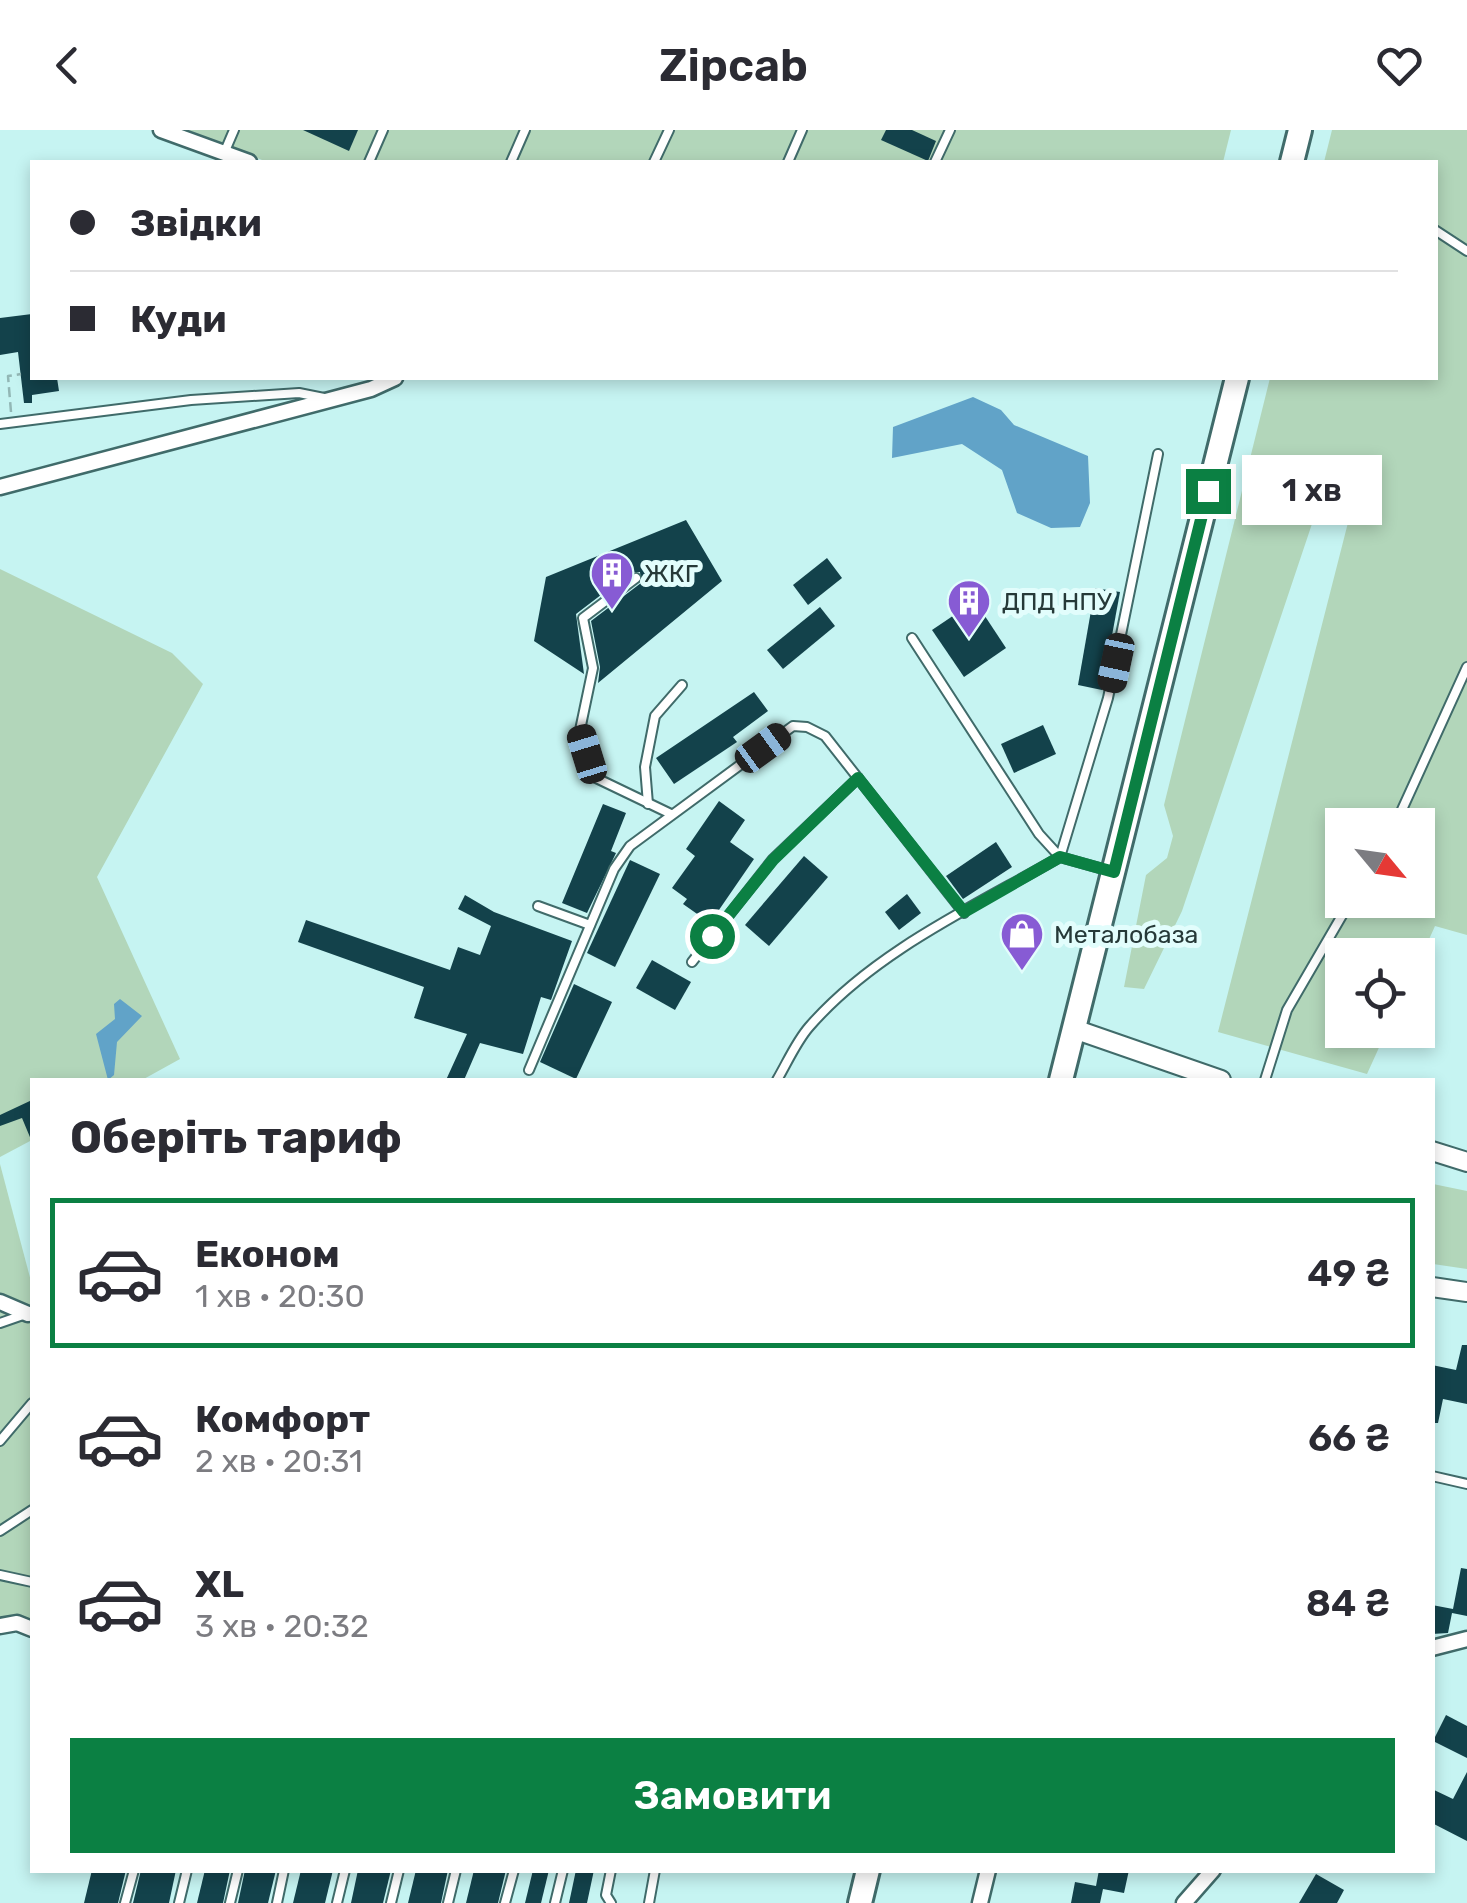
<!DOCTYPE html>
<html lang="uk">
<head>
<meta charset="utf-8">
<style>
  body { margin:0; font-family:Rubik,sans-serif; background:#f7f7f7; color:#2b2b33; height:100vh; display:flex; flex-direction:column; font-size:38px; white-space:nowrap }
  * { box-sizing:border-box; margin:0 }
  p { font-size:32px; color:#7c7c81 }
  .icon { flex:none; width:55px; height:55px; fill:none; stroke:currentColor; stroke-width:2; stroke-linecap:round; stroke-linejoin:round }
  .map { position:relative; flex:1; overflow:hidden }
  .side { position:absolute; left:30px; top:948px; width:1405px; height:795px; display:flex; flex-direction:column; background:#fff; border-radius:0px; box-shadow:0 5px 15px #0003 }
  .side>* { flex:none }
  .banner { position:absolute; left:30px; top:30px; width:1408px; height:220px; border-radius:0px; box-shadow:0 5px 15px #0003; display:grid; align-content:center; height:220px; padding:0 40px; background:#fff }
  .needle { width:65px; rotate:119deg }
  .controls { position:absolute; left:1325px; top:678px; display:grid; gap:20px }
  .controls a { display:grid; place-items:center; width:110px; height:110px; border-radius:0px; background:#fff; box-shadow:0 5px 15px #0003; font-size:50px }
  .end { position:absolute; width:45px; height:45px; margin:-22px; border:12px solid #0b8043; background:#fff; box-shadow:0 0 0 5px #fff }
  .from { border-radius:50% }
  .bubble { position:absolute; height:70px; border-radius:0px; background:#fff; box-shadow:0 5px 15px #0003; font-size:32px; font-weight:600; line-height:70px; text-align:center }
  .car { position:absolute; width:30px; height:60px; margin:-30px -15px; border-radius:12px; box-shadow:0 0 8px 2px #0007; background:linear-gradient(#222 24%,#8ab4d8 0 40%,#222 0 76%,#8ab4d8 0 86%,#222 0) }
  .banner b { display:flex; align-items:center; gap:35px; height:95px; font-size:38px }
  .banner b+b { border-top:2px solid #e1e1e2 }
  .banner i { width:25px; height:25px; background:#2b2b33 }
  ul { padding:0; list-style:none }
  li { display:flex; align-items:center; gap:30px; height:150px; margin:0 20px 15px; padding:0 20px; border:5px solid transparent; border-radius:0px }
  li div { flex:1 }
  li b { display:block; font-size:38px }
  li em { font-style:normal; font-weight:600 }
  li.active { border-color:#0b8043 }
  li>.icon { width:90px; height:90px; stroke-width:1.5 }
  h2 { padding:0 40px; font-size:45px; line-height:120px }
  .primary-button { display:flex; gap:20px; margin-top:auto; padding:20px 40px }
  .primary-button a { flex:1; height:115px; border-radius:0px; background:#0b8043; color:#fff; font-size:40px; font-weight:600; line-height:115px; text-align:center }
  header { display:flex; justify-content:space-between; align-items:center; height:130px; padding:0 40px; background:#fff; font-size:45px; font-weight:600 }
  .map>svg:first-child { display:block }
  .green { fill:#b2d6ba; fill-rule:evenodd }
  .water { fill:#61a3c8 }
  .building { fill:#13424b }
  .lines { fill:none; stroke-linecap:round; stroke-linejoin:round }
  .service-casing { stroke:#406b6a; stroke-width:12 }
  .minor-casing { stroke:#406b6a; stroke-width:19 }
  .tertiary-casing { stroke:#406b6a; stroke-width:22 }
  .trunk-casing { stroke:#406b6a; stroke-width:28 }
  .path { stroke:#92b7b5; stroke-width:2.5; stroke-dasharray:10 5; stroke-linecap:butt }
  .service { stroke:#fff; stroke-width:8 }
  .minor { stroke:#fff; stroke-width:14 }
  .tertiary { stroke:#fff; stroke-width:18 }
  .trunk { stroke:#fff; stroke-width:22 }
  .route { stroke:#0b8043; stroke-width:12 }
  .labels { text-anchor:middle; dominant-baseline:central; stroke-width:10; stroke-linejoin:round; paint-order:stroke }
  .poi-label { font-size:25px; fill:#263938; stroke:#e2fdfc; text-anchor:start }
</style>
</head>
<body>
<header><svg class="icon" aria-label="back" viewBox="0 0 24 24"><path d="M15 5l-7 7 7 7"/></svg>Zipcab<svg class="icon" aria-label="heart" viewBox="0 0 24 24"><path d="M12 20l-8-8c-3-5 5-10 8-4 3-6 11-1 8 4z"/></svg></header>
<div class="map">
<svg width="1467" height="1773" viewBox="0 0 1467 1773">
  <rect width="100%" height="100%" fill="#c6f4f2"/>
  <g class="green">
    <path d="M188,0H1231L1223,32H267Z"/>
    <path d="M1332,0H1467V805L1435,796L1418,834V825H1342V900H1387L1367,944L1218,902L1353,373L1322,364L1182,781L1144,859L1124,857L1146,745L1167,728L1173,706L1164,675L1270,248H1435V32H1324ZM1342,695H1418V770H1342Z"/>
    <path d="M0,439L172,523L203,554L97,747L180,929L142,950H32V1010L0,1027Z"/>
    <path d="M0,1034L32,1155V1492H0Z"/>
    <path d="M1433,1054L1467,1061V1139L1433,1134Z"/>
  </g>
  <g class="water">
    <path d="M973,267L1001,280L1014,295L1088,326L1090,373L1080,397L1051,398L1017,383L1002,340L962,314L892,328L893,297Z"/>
    <path d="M120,869L142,886L117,912L114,945L108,950L96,904L115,889L114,874Z"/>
  </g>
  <g class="building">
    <path d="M303,0H358L349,21Z"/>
    <path d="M886,0H912L936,11L928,31L881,10Z"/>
    <path d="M32,184V248H57L59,261L32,265V273H24L18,222L0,225V188Z"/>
    <path d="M686,390L722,451L598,553L600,537L591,491L641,453L640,442H631L576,484L584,544L534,511L546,447Z"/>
    <path d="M827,428L842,448L808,475L793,455Z"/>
    <path d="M1095,458L1120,462L1102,560L1078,555Z"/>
    <path d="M975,471L1006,518L964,547L932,500Z"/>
    <path d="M820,477L835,496L783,539L767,520Z"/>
    <path d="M754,562L768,581L733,607L737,612L674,654L656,628Z"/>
    <path d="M1043,595L1056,624L1014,643L1001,614Z"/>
    <path d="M719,671L745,690L730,712L754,729L710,793L683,774L687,769L672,758L695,726L686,719Z"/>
    <path d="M603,674L626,683L611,721L616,723L587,783L562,773Z"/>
    <path d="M996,712L1012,737L963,769L946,746Z"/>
    <path d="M804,726L828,747L769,816L745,795Z"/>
    <path d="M630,730L660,744L615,837L587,823Z"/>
    <path d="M907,764L921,783L899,800L885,782Z"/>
    <path d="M465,765L494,782L572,811L551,870L541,867L523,924L480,913L464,950H446L467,904L414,888L424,857L298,812L306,790L450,840L458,817L480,825L491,796L458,779Z"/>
    <path d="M652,830L691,852L675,880L636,858Z"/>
    <path d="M574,854L612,872L576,949L540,932Z"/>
    <path d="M32,970V1012L22,988L0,996V985Z"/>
    <path d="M1462,1215H1467V1274L1443,1269L1438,1293H1432V1235L1456,1240Z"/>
    <path d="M1461,1438L1467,1439V1486L1452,1483L1448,1503L1432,1504V1475L1453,1479Z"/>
    <path d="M1446,1585L1467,1596V1628L1433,1611Z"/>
    <path d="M1467,1642V1711L1432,1693V1659L1453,1669Z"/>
    <path d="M92,1740H126L118,1773H84Z"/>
    <path d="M141,1740H176L169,1773H133Z"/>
    <path d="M205,1740H230L223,1773H197Z"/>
    <path d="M245,1740H276L268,1773H238Z"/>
    <path d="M301,1740H333L325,1773H293Z"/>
    <path d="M358,1740H391L383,1773H351Z"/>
    <path d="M416,1740H448L441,1773H408Z"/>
    <path d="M474,1740H506L498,1773H466Z"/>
    <path d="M533,1740H549L541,1773H525Z"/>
    <path d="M576,1740H594L587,1773H569Z"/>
    <path d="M1099,1740H1129L1124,1763L1103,1759L1100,1773H1071L1075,1752L1096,1756Z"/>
    <path d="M1316,1744L1344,1760L1337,1773H1299Z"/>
  </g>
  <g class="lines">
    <g class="service-casing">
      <g id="service">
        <path d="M225,21L234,0"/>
        <path d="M369,32L383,0"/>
        <path d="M511,32L525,0"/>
        <path d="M654,32L669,0"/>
        <path d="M788,32L802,0"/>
        <path d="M935,32L950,0"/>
        <path d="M1435,100L1467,121"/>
        <path d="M0,294L191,270L299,263L324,268"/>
        <path d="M636,448L583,488L593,538L580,600L594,647L671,684"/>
        <path d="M912,508L1039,704L1060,727"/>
        <path d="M648,674L645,637L655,586L682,555"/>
        <path d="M1395,695L1467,537"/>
        <path d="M1060,727L1108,568L1158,324"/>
        <path d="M538,776L590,795"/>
        <path d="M692,832L773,729L858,648"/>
        <path d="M529,940L614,739L630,716L793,596L807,597L825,606L964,783"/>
        <path d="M777,950C787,933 796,912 809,897C875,821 975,776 1060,727L1110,741"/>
        <path d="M1265,950L1287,880L1351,770"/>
        <path d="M0,1193L23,1185"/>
        <path d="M0,1311L32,1273"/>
        <path d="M1432,1346L1467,1354"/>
        <path d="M0,1401L32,1380"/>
        <path d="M0,1445L32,1452"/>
        <path d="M611,1740L606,1765L611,1773"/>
        <path d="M125,1773L134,1740"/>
        <path d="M179,1773L187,1740"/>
        <path d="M230,1773L238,1740"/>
        <path d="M277,1773L284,1740"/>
        <path d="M337,1773L345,1740"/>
        <path d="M391,1773L399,1740"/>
        <path d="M448,1773L456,1740"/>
        <path d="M505,1773L514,1740"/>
        <path d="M555,1773L563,1740"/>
        <path d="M649,1773L655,1740"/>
      </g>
    </g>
    <g class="minor-casing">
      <g id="minor">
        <path d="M161,0L249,32"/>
        <path d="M0,357L371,259L395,248"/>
        <path d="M0,1172L28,1184"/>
        <path d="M0,1496L17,1493L32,1499"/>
        <path d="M1432,1518L1467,1509"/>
        <path d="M980,1773L988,1740"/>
        <path d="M1184,1773L1213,1740"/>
      </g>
    </g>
    <g class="tertiary-casing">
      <g id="tertiary">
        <path d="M1074,899L1221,950"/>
        <path d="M1432,1021L1467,1032"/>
        <path d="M1432,1157L1467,1162"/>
      </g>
    </g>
    <g class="trunk-casing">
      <g id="trunk">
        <path d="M1292,32L1300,0"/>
        <path d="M1061,950L1237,248"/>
        <path d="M860,1773L868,1740"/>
      </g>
    </g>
    <path class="path" d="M11,282L8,246L21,244"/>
    <use href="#service" class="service"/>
    <use href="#minor" class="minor"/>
    <use href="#tertiary" class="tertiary"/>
    <use href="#trunk" class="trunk"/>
  </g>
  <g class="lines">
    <path class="route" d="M712,806L773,730L858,648L964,782L1060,727L1114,742L1208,361"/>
  </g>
  <defs>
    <g id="building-pin" transform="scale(2.25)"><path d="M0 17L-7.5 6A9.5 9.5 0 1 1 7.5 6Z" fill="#875bd4" stroke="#e2fdfc"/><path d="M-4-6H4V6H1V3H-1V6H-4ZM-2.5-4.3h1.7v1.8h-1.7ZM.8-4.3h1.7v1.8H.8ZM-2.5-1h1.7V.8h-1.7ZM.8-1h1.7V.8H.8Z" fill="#fff"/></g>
    <g id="shop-pin" transform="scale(2.25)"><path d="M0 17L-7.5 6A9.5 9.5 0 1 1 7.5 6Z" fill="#875bd4" stroke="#e2fdfc"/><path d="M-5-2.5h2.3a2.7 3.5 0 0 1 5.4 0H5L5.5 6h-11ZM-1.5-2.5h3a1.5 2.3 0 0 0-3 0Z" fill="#fff"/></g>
  </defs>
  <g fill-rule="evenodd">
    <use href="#building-pin" x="612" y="443"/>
    <use href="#building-pin" x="969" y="471"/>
    <use href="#shop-pin" x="1022" y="804"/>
  </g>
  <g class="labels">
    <g class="poi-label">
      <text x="644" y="443">ЖКГ</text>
      <text x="1002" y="471">ДПД НПУ</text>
      <text x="1054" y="804">Металобаза</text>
    </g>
  </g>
</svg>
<div class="controls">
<a><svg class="needle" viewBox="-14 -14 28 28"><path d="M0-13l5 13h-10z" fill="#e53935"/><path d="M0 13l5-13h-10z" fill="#7c7c81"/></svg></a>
<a><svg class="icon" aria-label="locate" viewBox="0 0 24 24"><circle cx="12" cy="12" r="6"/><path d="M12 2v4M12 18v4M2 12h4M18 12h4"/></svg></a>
</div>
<i class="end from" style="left:712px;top:806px"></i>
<i class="end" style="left:1208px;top:361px"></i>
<div class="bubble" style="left:1242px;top:325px;width:140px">1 хв</div>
<i class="car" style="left:1116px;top:533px;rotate:192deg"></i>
<i class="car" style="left:763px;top:618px;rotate:54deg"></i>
<i class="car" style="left:587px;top:624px;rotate:343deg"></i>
<div class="banner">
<b><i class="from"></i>Звідки</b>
<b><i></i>Куди</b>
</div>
<section class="side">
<h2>Оберіть тариф</h2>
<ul>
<li class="active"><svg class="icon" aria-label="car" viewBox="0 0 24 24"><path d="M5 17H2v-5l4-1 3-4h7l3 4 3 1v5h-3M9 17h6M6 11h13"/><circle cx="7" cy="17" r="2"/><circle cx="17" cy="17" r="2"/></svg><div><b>Економ</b><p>1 хв · 20:30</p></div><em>49 ₴</em></li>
<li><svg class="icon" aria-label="car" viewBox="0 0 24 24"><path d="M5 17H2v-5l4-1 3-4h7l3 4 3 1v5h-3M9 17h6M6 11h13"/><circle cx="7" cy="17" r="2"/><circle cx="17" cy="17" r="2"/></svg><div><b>Комфорт</b><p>2 хв · 20:31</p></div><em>66 ₴</em></li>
<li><svg class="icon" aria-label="car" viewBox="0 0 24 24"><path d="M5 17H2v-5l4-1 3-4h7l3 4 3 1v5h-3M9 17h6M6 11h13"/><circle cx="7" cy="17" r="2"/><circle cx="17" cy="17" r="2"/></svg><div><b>XL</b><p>3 хв · 20:32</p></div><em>84 ₴</em></li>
</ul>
<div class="primary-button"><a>Замовити</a></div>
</section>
</div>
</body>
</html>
